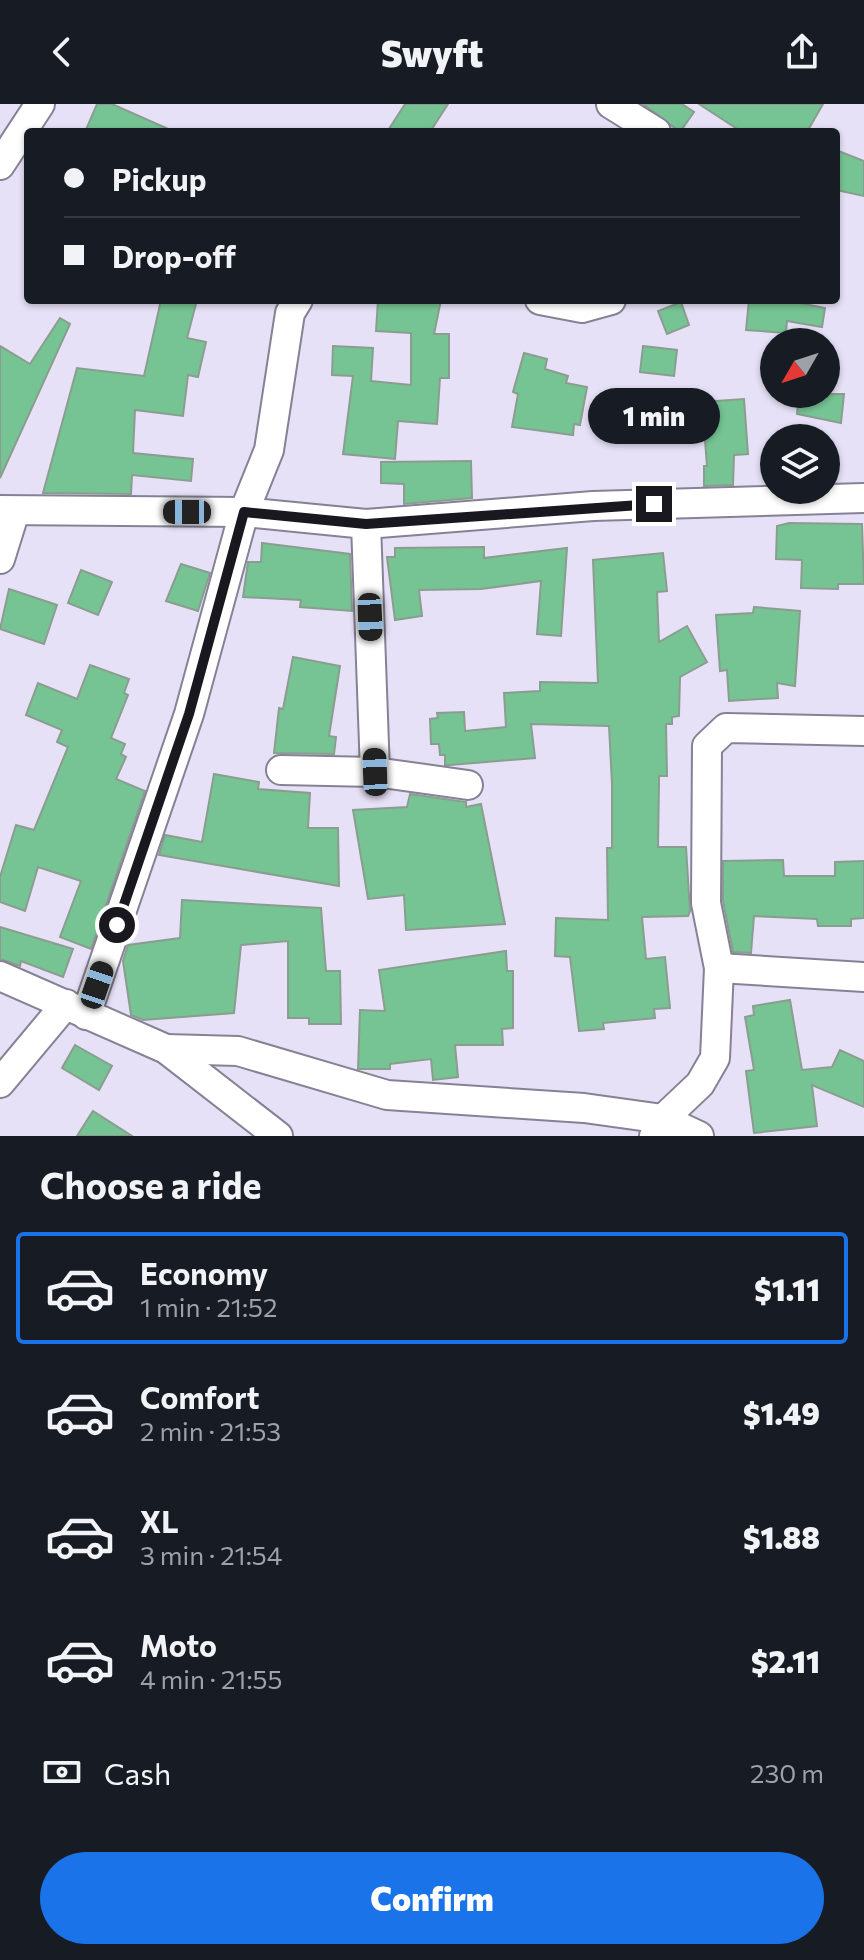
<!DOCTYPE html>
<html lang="en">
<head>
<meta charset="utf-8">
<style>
  body { margin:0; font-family:Commissioner,sans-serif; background:#20242c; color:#f1f3f6; height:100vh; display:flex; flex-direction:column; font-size:30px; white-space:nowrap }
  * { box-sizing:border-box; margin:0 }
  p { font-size:26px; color:#9ea1a6 }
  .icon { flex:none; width:44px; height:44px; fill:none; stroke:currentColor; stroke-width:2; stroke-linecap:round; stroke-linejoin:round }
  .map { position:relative; height:1032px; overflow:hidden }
  .panel { display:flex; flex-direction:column; background:#171b24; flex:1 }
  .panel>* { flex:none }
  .hud { position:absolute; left:24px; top:24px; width:816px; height:176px; border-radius:8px; box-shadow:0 2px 6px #0004; display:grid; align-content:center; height:176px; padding:0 40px; background:#171b24 }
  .needle { width:52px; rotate:231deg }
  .buttons { position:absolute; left:760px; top:224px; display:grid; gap:16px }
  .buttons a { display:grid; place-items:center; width:80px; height:80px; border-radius:50%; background:#171b24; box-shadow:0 2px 6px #0004; font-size:40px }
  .end { position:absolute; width:36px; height:36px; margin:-18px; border:10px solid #1a181f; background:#fff; box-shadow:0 0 0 4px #fff }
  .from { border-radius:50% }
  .bubble { position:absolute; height:56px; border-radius:28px; background:#171b24; box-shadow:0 2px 6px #0004; font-size:26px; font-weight:800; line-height:56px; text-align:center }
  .car { position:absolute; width:24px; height:48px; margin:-24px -12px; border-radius:10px; box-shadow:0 0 6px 2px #0007; background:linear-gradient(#222 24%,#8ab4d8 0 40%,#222 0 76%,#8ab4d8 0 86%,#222 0) }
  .hud b { display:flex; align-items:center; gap:28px; height:76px; font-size:30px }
  .hud b+b { border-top:2px solid #363941 }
  .hud i { width:20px; height:20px; background:#f1f3f6 }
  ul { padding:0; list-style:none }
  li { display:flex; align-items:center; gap:24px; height:112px; margin:0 16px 12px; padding:0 24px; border:4px solid transparent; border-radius:8px }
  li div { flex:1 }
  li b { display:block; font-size:30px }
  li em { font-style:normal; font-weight:800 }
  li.current { border-color:#1a73e8 }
  li>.icon { width:72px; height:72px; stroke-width:1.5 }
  h2 { padding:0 40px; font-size:36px; line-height:96px }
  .pay { display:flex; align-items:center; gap:20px; height:88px; padding:0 40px; font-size:30px }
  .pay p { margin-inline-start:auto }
  .action { display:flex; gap:16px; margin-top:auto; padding:16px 40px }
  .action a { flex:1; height:92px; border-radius:48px; background:#1a73e8; color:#fff; font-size:32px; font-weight:800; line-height:92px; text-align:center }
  header { display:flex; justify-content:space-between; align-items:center; height:104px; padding:0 40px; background:#171b24; font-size:36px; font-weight:800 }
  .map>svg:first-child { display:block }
  .building { fill:#76c494; stroke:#8a9d90; stroke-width:2 }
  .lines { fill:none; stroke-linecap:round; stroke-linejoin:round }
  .minor-casing { stroke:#868295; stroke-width:32 }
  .minor { stroke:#fff; stroke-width:28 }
  .route { stroke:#1a181f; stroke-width:10 }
</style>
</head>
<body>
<header><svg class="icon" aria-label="back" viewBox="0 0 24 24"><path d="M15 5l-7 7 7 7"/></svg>Swyft<svg class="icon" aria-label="share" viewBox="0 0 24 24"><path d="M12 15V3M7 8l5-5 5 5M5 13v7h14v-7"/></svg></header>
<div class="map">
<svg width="864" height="1032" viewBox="0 0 864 1032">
  <rect width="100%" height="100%" fill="#e6e1f6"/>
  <g class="building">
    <path d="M97,0H112L175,28H85Z"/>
    <path d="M405,0H448L430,28H387Z"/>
    <path d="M643,0H682L694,8L680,28Z"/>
    <path d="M699,0H823L807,28H742Z"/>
    <path d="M836,46L864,57V92L836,86Z"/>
    <path d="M161,196H197L187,234L206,238L198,273L188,271L183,312L135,306L133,349L193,355L191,377L132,371L131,390L43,389L77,264L144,272Z"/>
    <path d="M378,196H441L434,230H449V274H440L437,320L398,317L395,355L343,350L353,272L332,271L333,242L373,244L371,277L411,281V229L376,227Z"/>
    <path d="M749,196H784L825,204L822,223L787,217L786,229L746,226Z"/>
    <path d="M681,198L689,221L667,230L658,207Z"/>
    <path d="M60,214L70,220L0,374V242L30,260Z"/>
    <path d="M643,242L677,246L674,272L640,268Z"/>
    <path d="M524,249L547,255L545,265L568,272L566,279L587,283L580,321L574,320L573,331L512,323L518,290L513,288Z"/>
    <path d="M799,290H844L841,319L797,310Z"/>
    <path d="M744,295L748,350L734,351L733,381L704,382V362H707L702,298Z"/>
    <path d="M471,357L472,394L404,400V380L381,379V358Z"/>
    <path d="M789,419L862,420L864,480H838V485L801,484L802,456L776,455L777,422Z"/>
    <path d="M262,439L350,450L352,507L300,503L301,496L243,493L248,458H261Z"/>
    <path d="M484,443V454L567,444L561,532L537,530L541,477L481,485L419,486L422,512L395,516L387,453H395V444Z"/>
    <path d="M663,449L667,487L657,488L659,538L687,522L707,558L680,573L679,612L672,613V620H666L667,672H659V679L658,743H686L690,807L688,812L642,813L646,855L665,853L670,904L654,905L655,914L603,919L604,925L579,927L570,853L555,852L556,814L608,816L607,744H612V680L609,622L531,620L535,654L450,661H445V651H440L439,640H431L430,615L438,614L437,609L464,608L465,627L506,623L504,589L540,587V578L598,579L593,456Z"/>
    <path d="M181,460L210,469L198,507L166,497Z"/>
    <path d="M81,466L112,478L98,511L68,499Z"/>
    <path d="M9,485L57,501L44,540L0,525Z"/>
    <path d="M754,503L800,507L795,582L777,579L778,594L729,597L727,566L720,567L716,511L753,509Z"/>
    <path d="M293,553L340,562L329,632L336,633L334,650L274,649L279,604L283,605Z"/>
    <path d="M90,561L129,575L124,589L128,591L111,634L125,640L121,650L126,653L116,675L145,687L91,845L60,833L81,777L38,763L25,807L0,798V773L16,721L34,726L68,643L57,638L62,626L26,611L38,579L77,595Z"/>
    <path d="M214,670L259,678L258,685L310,689L308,724H338L339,782L159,751L165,731L202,738Z"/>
    <path d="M410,690L466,698V703L481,700L505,820L406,826L404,791L368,795L353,706L407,703Z"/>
    <path d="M783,756L784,772H835V758L864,757V814L851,815V822H818L817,815L754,812L751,849L733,848L723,797V757Z"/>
    <path d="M182,796L321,804L326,867H340L341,920H309V914H288V837L241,841L234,909L143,916L131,911L123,857L128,841L180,834Z"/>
    <path d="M0,823L73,845L63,873L21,857L20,862L0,855Z"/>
    <path d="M506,847L507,867H513V924L502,925L503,941H455L458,973L433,976L431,955L390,960V965H358L360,906L385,907L379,866Z"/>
    <path d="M790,896L802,966L832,963L840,946L864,957V1003L812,981L817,1022L754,1029L746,967L754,966L745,913L754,911L753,902Z"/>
    <path d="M75,941L112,962L99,986L62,964Z"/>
    <path d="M93,1007L132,1032H77Z"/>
  </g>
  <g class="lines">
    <g class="minor-casing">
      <g id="minor">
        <path d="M611,0L656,28"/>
        <path d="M0,61L40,0"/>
        <path d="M540,196L582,204L611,196"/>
        <path d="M0,406L244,408L366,420L593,402L864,394"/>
        <path d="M366,420L375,668"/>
        <path d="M0,455L15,407"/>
        <path d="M281,666L375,668L468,681"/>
        <path d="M719,864L864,873"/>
        <path d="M0,872L166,945L278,1032"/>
        <path d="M86,911L189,610L244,408L269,346L290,209L298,196"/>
        <path d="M166,945L238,947L387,991L584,1004L663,1015L699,1032"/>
        <path d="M0,979L66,900"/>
        <path d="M654,1032L663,1015L700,980L715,954L719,864L706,799L707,642L726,624L864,627"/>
      </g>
    </g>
    <use href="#minor" class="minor"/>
  </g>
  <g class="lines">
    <path class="route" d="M117,821L189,610L244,408L366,420L654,400"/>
  </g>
</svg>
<div class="buttons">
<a><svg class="needle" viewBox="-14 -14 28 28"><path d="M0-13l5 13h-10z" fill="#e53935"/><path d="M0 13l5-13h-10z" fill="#9ea1a6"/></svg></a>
<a><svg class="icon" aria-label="layers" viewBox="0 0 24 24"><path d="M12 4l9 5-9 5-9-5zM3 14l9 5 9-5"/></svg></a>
</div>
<i class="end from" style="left:117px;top:821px"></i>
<i class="end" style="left:654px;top:400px"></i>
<div class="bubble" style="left:588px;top:284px;width:132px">1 min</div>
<i class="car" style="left:187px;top:408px;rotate:270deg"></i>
<i class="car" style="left:370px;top:513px;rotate:178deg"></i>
<i class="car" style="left:375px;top:668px;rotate:358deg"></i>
<i class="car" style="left:97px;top:881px;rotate:19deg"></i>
<div class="hud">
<b><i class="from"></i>Pickup</b>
<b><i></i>Drop-off</b>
</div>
</div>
<section class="panel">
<h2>Choose a ride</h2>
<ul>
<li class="current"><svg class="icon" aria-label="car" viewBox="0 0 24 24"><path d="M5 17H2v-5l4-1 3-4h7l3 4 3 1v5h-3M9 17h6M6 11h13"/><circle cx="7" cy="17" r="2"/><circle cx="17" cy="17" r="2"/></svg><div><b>Economy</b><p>1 min · 21:52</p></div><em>$1.11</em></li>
<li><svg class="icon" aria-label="car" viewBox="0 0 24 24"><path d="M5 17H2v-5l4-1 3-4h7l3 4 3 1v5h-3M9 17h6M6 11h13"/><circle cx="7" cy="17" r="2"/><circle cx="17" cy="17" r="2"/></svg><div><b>Comfort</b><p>2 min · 21:53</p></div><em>$1.49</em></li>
<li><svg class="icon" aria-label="car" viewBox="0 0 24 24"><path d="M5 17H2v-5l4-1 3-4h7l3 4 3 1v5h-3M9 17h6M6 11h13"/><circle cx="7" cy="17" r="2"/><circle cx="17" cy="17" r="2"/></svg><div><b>XL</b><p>3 min · 21:54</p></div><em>$1.88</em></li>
<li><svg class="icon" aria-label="car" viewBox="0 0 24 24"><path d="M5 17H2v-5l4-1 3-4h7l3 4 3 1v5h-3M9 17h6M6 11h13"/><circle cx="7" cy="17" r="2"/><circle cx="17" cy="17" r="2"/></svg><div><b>Moto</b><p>4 min · 21:55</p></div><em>$2.11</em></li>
</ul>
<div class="pay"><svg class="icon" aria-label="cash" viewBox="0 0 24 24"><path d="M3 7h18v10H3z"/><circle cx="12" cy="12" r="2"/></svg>Cash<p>230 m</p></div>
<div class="action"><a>Confirm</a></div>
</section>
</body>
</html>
